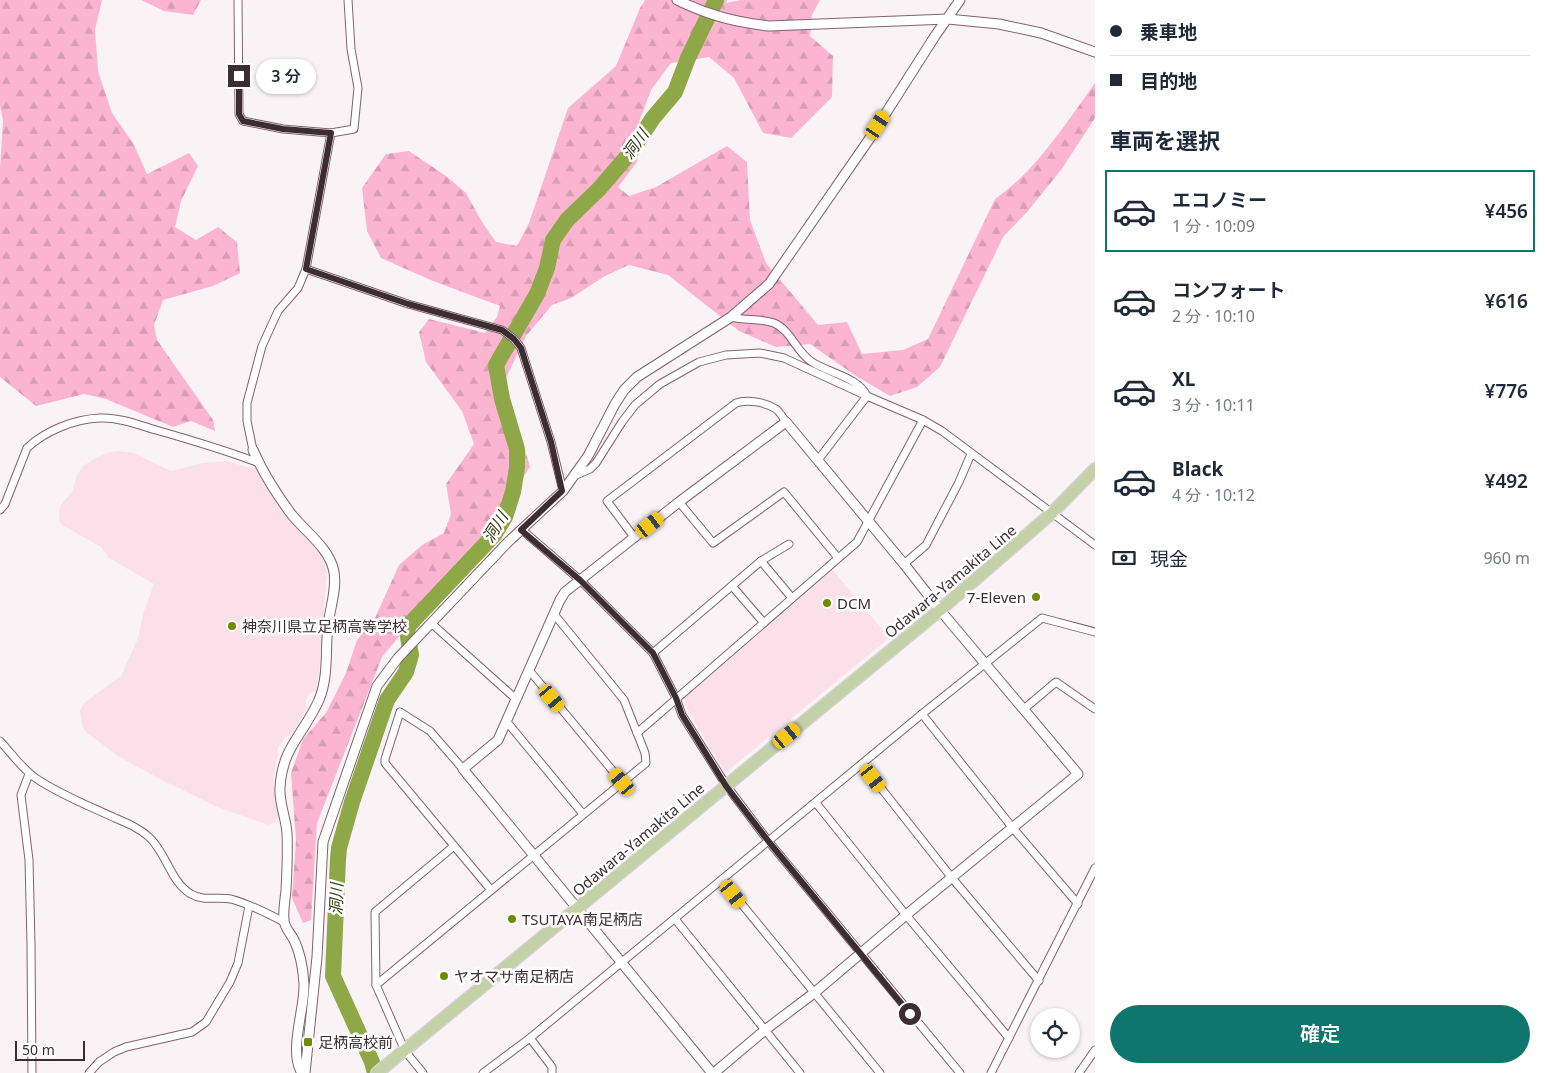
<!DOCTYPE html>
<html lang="ja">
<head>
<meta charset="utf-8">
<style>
  body { margin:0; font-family:"Noto Sans","Noto Sans JP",sans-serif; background:#f2f2f3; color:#1f2937; height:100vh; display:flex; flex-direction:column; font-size:19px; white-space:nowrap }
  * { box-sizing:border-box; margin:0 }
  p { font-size:16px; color:#747a83 }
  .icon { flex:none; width:28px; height:28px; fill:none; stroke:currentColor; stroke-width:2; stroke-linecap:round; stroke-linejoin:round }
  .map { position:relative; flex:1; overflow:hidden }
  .drawer { display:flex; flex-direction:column; background:#fff; width:450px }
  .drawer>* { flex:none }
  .top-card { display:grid; align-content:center; height:110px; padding:0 15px; background:#fff }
  .tools { position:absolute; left:1030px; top:1008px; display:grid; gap:10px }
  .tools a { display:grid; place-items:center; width:50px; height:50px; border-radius:50%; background:#fff; box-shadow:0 1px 4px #0004; font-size:25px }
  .scale { position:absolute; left:15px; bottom:12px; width:70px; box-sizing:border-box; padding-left:5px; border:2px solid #3b2d32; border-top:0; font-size:14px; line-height:18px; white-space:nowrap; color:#3b2d32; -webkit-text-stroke:4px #fff; paint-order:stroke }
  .end { position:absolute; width:22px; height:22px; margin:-11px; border:6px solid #3b2d32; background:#fff; box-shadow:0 0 0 2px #fff }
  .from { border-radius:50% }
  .bubble { position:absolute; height:35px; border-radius:18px; background:#fff; box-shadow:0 1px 4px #0004; font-size:16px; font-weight:600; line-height:35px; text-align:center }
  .car { position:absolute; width:15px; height:30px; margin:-15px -8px; border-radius:6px; box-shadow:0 0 4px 1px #0007; background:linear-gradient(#f5c518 24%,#345 0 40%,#f5c518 0 76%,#345 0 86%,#f5c518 0) }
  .top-card b { display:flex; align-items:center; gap:18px; height:48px; font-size:19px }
  .top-card b+b { border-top:1px solid #e0e1e3 }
  .top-card i { width:12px; height:12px; background:#1f2937 }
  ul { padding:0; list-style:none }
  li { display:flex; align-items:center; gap:15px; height:82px; margin:0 10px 8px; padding:0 5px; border:2px solid transparent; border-radius:0px }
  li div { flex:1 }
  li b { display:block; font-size:19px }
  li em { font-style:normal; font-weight:600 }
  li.current { border-color:#0f766e }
  li>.icon { width:45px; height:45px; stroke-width:1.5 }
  h2 { padding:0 15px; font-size:22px; line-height:60px }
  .pay { display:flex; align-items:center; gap:12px; height:55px; padding:0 15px; font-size:19px }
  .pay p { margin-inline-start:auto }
  .button { display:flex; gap:10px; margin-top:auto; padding:10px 15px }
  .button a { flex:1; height:58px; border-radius:30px; background:#0f766e; color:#fff; font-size:20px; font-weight:600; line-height:58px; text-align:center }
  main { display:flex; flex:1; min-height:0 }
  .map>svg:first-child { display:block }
  .built { fill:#fbe0ea }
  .forest { fill:url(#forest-firs) }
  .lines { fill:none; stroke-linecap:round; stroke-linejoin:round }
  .stream { stroke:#8ea848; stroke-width:2.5 }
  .river { stroke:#8ea848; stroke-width:16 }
  .minor-casing { stroke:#81626e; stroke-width:9 }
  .tertiary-casing { stroke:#81626e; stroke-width:11 }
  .primary-casing { stroke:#d4d1d2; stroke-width:14 }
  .minor { stroke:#fff; stroke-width:7 }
  .tertiary { stroke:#fff; stroke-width:9 }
  .primary { stroke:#c4d1a7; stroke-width:11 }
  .route { stroke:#3b2d32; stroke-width:6 }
  .poi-dot { fill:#708b03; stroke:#fff; stroke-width:2 }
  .labels { text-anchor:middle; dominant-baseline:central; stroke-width:5; stroke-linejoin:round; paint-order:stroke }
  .street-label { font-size:15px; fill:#3b2d32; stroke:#fff }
  .poi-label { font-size:15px; fill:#3b2d32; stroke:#fff; text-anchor:start }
  .water-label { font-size:16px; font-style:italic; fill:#323c14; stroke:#fff }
</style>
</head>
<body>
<main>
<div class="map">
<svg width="1095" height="1073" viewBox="0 0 1095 1073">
  <defs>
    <pattern id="forest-firs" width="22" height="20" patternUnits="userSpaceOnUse" patternTransform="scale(1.25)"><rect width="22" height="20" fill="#fbb5d1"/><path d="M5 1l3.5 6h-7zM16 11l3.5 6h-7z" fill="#d89cb4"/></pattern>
  </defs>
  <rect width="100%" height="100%" fill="#faf3f6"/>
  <g class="built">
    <path d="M119,451L134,453L171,471L202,463L228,461L243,466L256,468L288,517L313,545L324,561L327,572L319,673L316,691L310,693L305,701L307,707L293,733L284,738L277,750L278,755L273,776L275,801L280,816L274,823L269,825L217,807L156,777L118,756L86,732L82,726L80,711L84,703L121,676L138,638L144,611L154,584L109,558L101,547L62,525L59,521V510L62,503L72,492L77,475L83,466L94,459L110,452Z"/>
    <path d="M833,570L889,638L725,773L685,705L686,696Z"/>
  </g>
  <g class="forest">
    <path d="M0,0H102L95,30L98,71L112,113L133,143L147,174L189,153L198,166L181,201L175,227L196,240L218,227L237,242L240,273L213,286L163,300L154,325L157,340L213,420L215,431L191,421L173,427L106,399L84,394L36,406L0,377V168L3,120L0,106Z"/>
    <path d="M141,0H201L193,15L164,11Z"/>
    <path d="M645,0H727L726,3L741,0H820L812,15L810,36L833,56L832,97L791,138L763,133L734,78L709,57L671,63L651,90L639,122L637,162L618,187L629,196L656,187L727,146L747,162L750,220L766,263L818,325L847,322L862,354L903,350L928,339L995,199C1036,171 1066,123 1095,83V118L1061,170L1027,212L1003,237L940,367L917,387L890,396L856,376L810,344L776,347L739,331L668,275L629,265L605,276L571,298L552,305L526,336L505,380L530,467L488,530L382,657L317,823L311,920L303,923L292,898L296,840L291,773L303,739L326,713L346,673L357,640L375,618L399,565L422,545L444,533L451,514L446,484L474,444L462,411L426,362L419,332L429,319L485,333L497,317L500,306L433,281L381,258L367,231L362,188L386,154L409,151L446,176L466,193L482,222L496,242L517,246L529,223L568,108L616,66L640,8Z"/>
  </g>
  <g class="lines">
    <path class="stream" d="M710,0L714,5"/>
    <path class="river" d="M375,1073L372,1062L333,976L338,859L339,848L352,802L387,700L406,672L411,655L407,631L409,625L494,535L505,517L513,492L517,468V449L502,399L496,365L537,294L547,268L553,240L567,220L599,189L630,153L653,118L675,92L688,58L716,0"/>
    <g class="minor-casing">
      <g id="minor">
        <path d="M238,0L239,114L243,121L283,129L331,133L354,129L358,88L351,49L348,0"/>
        <path d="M306,269L408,304L502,330L514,339L521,348L551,442L563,491"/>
        <path d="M731,317C745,321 760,318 774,323C791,330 796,352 812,362C829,373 858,377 867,396L818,460"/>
        <path d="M253,450L247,421V403L262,346L278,311L298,288L306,269L331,133"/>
        <path d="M574,476L590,469L596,463L622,422L635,405L660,384L699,362L726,355L760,353L784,358L867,396L923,420L942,431L1095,545"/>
        <path d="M679,502L713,543L784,492L838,558"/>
        <path d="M0,510L5,504L27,448C45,431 74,419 100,418C118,417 139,425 156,430C191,440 225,450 259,463"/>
        <path d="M521,529L580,580L653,653L676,698L682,715L726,785L769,842L960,1073"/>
        <path d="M634,537L607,501L736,403C747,399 765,402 776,409C780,412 783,418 786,422"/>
        <path d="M761,561L792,598"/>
        <path d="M904,564L926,545L959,482L971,454"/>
        <path d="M732,586L764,623"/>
        <path d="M431,623L516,699"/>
        <path d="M653,653L761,561L789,544"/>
        <path d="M529,670L622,782"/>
        <path d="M1024,709L1056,682L1095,709"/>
        <path d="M922,714L1012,827L1078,904"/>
        <path d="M507,722L583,814"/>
        <path d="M637,733L857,542L923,420"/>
        <path d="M0,741C12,754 23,770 37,779C61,795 89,806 115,818C127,823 139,828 149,837C166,852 171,883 191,894C204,902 217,896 231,899C249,904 267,913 284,922"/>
        <path d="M862,764L952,878L1039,981"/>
        <path d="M463,769L430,731L400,712L385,759V763L491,890"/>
        <path d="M29,774L21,795L29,860L31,944L32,1073"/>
        <path d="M816,803L906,915L1009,1038"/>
        <path d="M722,880L880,1073"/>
        <path d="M675,919L800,1073"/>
        <path d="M376,985L646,763L645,753L624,700L554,614"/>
        <path d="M530,1038L552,1067V1073"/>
        <path d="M89,1073L99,1062L114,1052L126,1047L192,1032L206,1022L230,982L238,963L249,906"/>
        <path d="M423,1073L405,1051L376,985L375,912L454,846"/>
        <path d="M483,1073L530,1038L922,714L1042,618L1095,632"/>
        <path d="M991,1073L1095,868"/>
        <path d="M1079,1073L1095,1050"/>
      </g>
    </g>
    <g class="tertiary-casing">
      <g id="tertiary">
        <path d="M677,0C708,15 734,22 769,26L948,19L999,24L1041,33L1095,52"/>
        <path d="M253,450C263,473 277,495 292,515C307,533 330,549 334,572C337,589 330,608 328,625C325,649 329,676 319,700C304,734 282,747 280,788C279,803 286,818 287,833C288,852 287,871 286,890C285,900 283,911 284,920C284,927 291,934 294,940C301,954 303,968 304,984C305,1009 288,1052 302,1073"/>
        <path d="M305,1073L317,957L323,842L377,686L398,658L507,543L563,491L588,456L615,404L624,390L637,377L731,317L769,284L870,138L935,36L960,0"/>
        <path d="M712,1073L463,769L498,740L560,600L565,592L679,502L786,422L904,564L940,610L1078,774L906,915L814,993L765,1030L714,1073"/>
      </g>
    </g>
    <g class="primary-casing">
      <path id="primary" d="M377,1073L940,610L1052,513L1095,469"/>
    </g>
    <use href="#minor" class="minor"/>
    <use href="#tertiary" class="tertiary"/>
    <use href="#primary" class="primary"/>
  </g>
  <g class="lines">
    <path class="route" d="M239,76V114L243,121L283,129L331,133L306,269L408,304L502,330L514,339L521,348L551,442L562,491L521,530L580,580L653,653L676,698L682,715L726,786L769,842L910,1014"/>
  </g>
  <g class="poi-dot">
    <circle cx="1036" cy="597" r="5"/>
    <circle cx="827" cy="603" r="5"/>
    <circle cx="232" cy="626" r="5"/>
    <circle cx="512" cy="919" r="5"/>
    <circle cx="444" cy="976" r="5"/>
    <rect x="303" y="1037" width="10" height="10" rx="2.5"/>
  </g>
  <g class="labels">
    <g class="street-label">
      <text transform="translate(950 581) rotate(-40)">Odawara-Yamakita Line</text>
      <text transform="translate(638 839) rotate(-40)">Odawara-Yamakita Line</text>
    </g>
    <g class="poi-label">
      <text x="1026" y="597" text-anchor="end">7-Eleven</text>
      <text x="837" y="603">DCM</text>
      <text x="242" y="626">神奈川県立足柄高等学校</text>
      <text x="522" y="919">TSUTAYA南足柄店</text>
      <text x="454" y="976">ヤオマサ南足柄店</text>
      <text x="318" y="1042">足柄高校前</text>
    </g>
    <g class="water-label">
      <text transform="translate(635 144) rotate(-54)">洞川</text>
      <text transform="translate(495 527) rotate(-58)">洞川</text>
      <text transform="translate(336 899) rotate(-88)">洞川</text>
    </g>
  </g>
</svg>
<div class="tools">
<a><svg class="icon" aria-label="locate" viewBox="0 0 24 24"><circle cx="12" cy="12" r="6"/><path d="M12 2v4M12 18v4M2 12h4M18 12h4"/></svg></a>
</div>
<div class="scale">50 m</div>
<i class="end from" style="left:910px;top:1014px"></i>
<i class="end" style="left:239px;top:76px"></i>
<div class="bubble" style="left:256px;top:59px;width:60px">3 分</div>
<i class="car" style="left:878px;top:125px;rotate:33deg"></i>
<i class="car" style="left:650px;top:525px;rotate:52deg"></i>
<i class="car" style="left:552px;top:698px;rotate:140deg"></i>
<i class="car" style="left:787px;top:736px;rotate:51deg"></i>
<i class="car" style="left:873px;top:778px;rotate:142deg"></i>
<i class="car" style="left:622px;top:782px;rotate:320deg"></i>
<i class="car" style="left:733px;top:894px;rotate:141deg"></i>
</div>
<section class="drawer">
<div class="top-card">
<b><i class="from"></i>乗車地</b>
<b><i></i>目的地</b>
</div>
<h2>車両を選択</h2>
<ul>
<li class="current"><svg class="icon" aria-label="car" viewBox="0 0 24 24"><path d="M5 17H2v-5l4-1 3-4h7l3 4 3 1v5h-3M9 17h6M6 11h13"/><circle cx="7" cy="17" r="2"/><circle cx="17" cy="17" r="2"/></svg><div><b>エコノミー</b><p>1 分 · 10:09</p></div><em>¥456</em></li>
<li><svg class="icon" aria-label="car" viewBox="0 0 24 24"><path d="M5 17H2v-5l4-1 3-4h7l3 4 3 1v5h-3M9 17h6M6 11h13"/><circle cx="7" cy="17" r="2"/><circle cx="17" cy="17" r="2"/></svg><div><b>コンフォート</b><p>2 分 · 10:10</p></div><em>¥616</em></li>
<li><svg class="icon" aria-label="car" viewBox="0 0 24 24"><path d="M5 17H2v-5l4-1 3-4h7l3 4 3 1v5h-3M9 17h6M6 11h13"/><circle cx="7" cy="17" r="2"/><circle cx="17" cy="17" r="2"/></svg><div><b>XL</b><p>3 分 · 10:11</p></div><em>¥776</em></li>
<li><svg class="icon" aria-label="car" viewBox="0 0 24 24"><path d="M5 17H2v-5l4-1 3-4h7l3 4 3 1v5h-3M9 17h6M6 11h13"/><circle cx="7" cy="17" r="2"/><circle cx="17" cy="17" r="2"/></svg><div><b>Black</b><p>4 分 · 10:12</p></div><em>¥492</em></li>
</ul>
<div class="pay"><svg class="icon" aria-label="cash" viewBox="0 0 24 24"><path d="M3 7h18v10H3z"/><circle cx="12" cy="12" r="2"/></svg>現金<p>960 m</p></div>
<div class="button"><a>確定</a></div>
</section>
</main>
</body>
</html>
